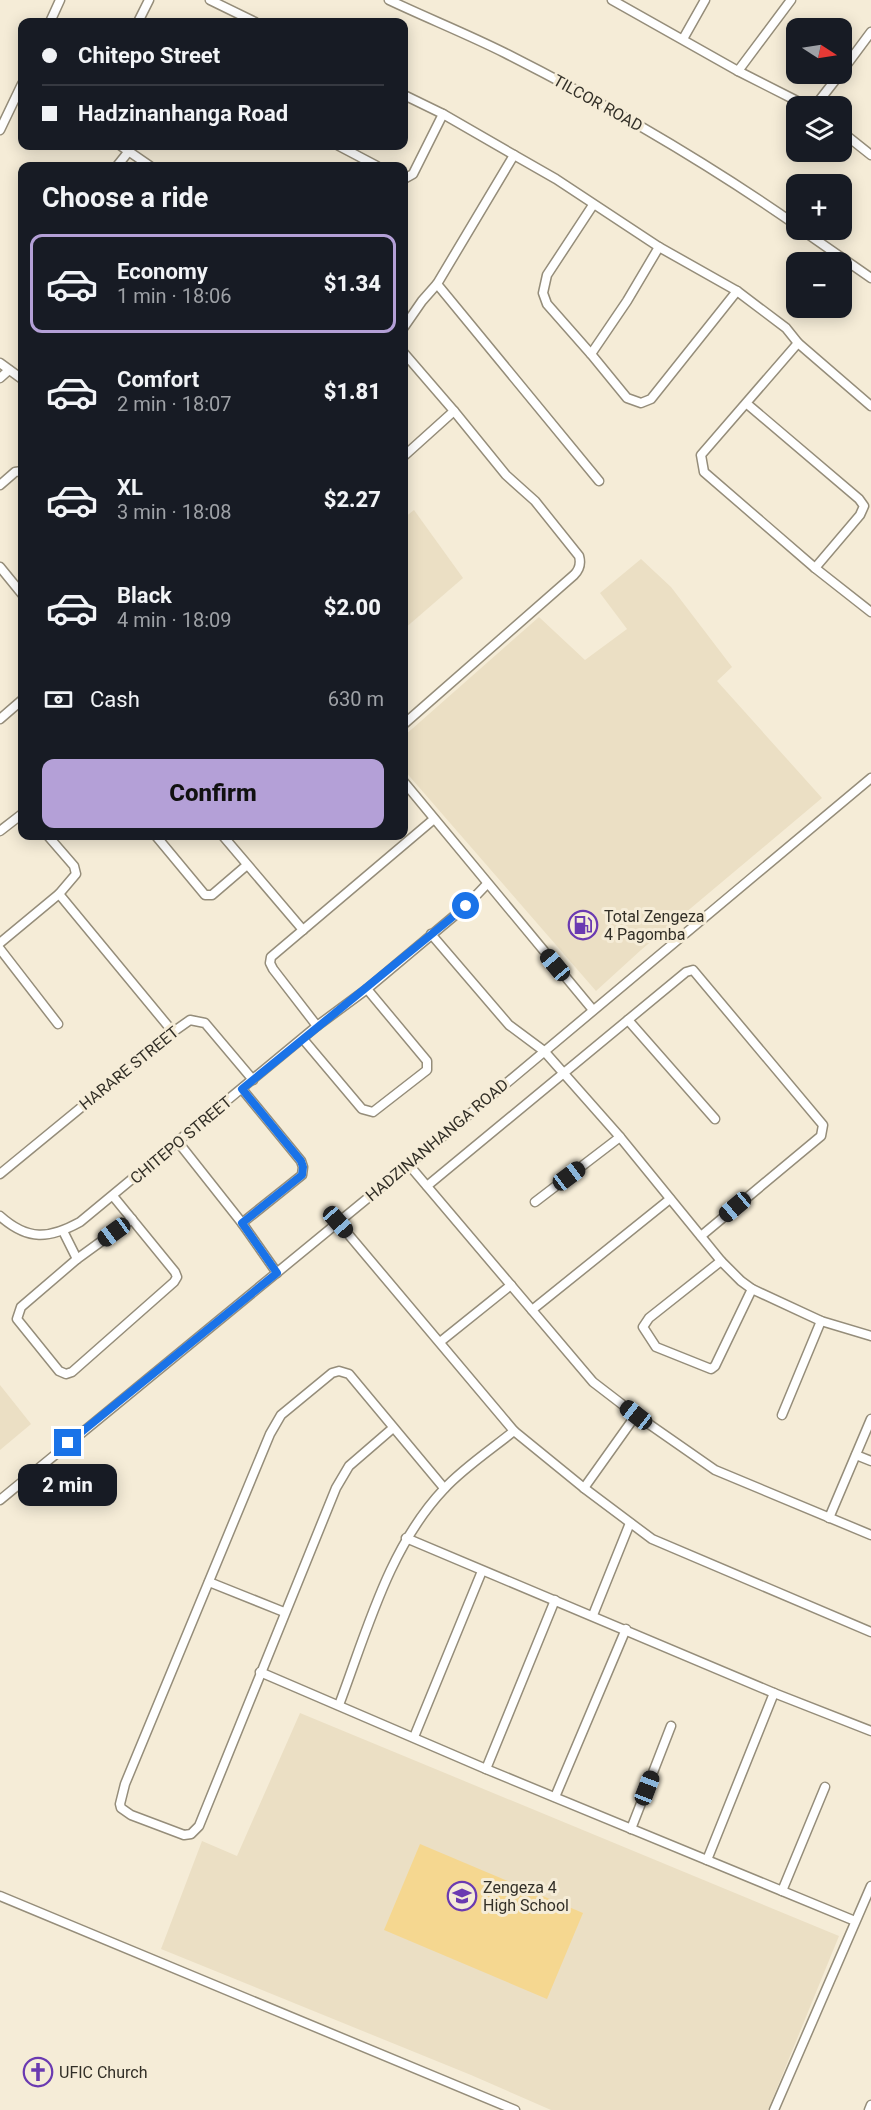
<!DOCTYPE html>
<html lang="en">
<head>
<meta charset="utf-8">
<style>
  body { margin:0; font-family:Roboto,sans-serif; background:#20242c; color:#f1f3f6; height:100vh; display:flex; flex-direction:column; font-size:22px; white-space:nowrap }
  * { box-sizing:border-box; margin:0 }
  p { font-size:20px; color:#9ea1a6 }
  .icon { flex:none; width:33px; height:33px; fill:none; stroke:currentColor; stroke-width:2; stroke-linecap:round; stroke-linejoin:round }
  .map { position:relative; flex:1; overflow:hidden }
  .drawer { position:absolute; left:18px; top:162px; width:390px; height:678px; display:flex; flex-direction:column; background:#171b24; border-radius:12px; box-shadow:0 3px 15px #0003 }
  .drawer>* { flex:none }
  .guide { position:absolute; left:18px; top:18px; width:390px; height:132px; border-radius:12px; box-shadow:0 3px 15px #0003; display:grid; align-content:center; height:132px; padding:0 24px; background:#171b24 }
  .needle { width:39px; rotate:102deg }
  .tools { position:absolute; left:786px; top:18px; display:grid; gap:12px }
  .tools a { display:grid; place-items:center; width:66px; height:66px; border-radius:12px; background:#171b24; box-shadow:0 3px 15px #0003; font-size:30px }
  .end { position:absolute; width:27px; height:27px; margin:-14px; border:8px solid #1a73e8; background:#fff; box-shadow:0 0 0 3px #fff }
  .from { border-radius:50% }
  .bubble { position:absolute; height:42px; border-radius:12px; background:#171b24; box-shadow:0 3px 15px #0003; font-size:20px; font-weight:800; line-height:42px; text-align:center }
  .car { position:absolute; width:18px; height:36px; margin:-18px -9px; border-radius:8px; box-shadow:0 0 4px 2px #0007; background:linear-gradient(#222 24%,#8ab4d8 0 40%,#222 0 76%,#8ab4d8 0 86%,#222 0) }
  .guide b { display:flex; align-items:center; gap:21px; height:57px; font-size:22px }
  .guide b+b { border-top:2px solid #363941 }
  .guide i { width:15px; height:15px; background:#f1f3f6 }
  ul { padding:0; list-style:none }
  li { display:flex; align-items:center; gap:18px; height:99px; margin:0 12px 9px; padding:0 12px; border:3px solid transparent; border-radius:12px }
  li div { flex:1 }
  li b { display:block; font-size:22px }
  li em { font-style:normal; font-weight:800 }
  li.on { border-color:#b4a0d7 }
  li>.icon { width:54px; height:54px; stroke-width:1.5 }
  h2 { padding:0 24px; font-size:27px; line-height:72px }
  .pay { display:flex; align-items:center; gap:15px; height:66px; padding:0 24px; font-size:22px }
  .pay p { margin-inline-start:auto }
  .action { display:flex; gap:12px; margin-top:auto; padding:12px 24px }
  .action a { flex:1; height:69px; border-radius:12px; background:#b4a0d7; color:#111; font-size:24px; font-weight:800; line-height:69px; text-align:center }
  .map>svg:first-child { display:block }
  .built { fill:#ebdfc4 }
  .green { fill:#f5d790 }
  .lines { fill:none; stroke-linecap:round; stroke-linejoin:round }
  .minor-casing { stroke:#958d7a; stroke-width:11 }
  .minor { stroke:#fff; stroke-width:8 }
  .route { stroke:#1a73e8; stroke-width:8 }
  .labels { text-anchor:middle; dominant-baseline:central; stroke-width:6; stroke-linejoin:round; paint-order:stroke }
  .street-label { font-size:16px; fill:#322f27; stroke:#f5ecd7 }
  .poi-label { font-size:16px; fill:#322f27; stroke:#f5ecd7; text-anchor:start }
</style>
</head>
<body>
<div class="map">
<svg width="871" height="2110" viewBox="0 0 871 2110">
  <rect width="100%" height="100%" fill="#f5ecd7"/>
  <g class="built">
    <path d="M414,510L463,578L404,629V518Z"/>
    <path d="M641,559L671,587L732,667L717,681L822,798L641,950L596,991L404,770V736L539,617L585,660L627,629L600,593Z"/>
    <path d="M0,1385L31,1424L0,1450Z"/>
    <path d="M300,1713L839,1936L768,2110H551L471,2075L161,1949L202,1841L237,1856Z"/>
  </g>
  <path class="green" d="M420,1844L583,1913L547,1999L384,1930Z"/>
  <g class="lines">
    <g class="minor-casing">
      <g id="minor">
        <path d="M210,0L255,22"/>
        <path d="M389,0C427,18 467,34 505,53C606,104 704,161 796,225"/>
        <path d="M612,0L738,71L807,106"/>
        <path d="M50,22L60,0"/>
        <path d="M138,22L149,0"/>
        <path d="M683,39L705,0"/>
        <path d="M738,71L791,0"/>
        <path d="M842,71L871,32"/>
        <path d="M404,95L443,114L514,155L556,179L659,247L737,291L786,328L798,343L871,406"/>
        <path d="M815,106L840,74"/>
        <path d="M0,130L22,84"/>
        <path d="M842,132L871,155"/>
        <path d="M121,146L150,166"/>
        <path d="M339,146L377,166"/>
        <path d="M514,155L437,284L599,481"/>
        <path d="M117,166L129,151"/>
        <path d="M404,179L413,174L443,114"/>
        <path d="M593,205L547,275L543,293L547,304L591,354L627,398L641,403L651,399L737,291"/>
        <path d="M802,230L871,278"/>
        <path d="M404,327L422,301L437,284"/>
        <path d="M404,353L454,411L404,456"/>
        <path d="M591,354L627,301L659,247"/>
        <path d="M0,363L22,379"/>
        <path d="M0,378L9,370"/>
        <path d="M746,403L859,499L864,506L860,515L815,568L704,472L701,455L798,343"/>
        <path d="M0,485L15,472L22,471"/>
        <path d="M0,567L22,594"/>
        <path d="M815,568L871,612"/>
        <path d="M0,719L22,700"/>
        <path d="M404,724L574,575C579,570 581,563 579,556L535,501L506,475L454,411"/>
        <path d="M404,782L593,1010"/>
        <path d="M0,831L22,814"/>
        <path d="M156,836L205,895H212L247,865"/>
        <path d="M223,836L303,930"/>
        <path d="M59,894L173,1032"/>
        <path d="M431,934L509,1025L544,1051L620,1137L721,1261L741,1281L752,1289L821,1321L871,1336"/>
        <path d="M0,943L59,894L76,874L74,866L48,836"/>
        <path d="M0,949L58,1024"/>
        <path d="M628,1020L715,1119"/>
        <path d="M317,1026L273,969L270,963L271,957L434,819"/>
        <path d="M303,1039L362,1109L373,1112L427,1070V1061L367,989"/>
        <path d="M178,1142L242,1223L277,1273"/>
        <path d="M409,1165L593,1382L636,1415L715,1470L871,1535"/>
        <path d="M0,1174L173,1032L190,1020L205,1023L253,1080"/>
        <path d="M427,1186L686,972L693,970L823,1125L821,1136L701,1236"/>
        <path d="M535,1202L620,1137"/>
        <path d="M0,1216C28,1241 49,1239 80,1222L317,1026L367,989L466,906L487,884"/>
        <path d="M338,1222L514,1431L584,1488L652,1539L871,1632"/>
        <path d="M242,1223L302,1175L303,1167L301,1161L242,1089"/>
        <path d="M63,1231L77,1259L21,1307L17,1319L59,1371L66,1374L72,1372L174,1282L177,1277L175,1272L113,1196"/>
        <path d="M77,1259L132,1219"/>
        <path d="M721,1261L649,1318L643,1327L656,1347L711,1369L715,1366L752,1289"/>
        <path d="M532,1310L670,1199"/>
        <path d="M440,1342L511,1285"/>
        <path d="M782,1415L821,1321"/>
        <path d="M393,1428L349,1466L336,1488L199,1826L191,1834L184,1835L131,1815L121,1808L120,1804L125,1784L270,1434L281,1415L332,1373L339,1371L349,1374L444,1488"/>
        <path d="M856,1455L871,1461"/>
        <path d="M584,1488L636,1415"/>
        <path d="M0,1500L447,1133L871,778"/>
        <path d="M829,1518L871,1419"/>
        <path d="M406,1538L774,1693L871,1731"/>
        <path d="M209,1582L284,1612"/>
        <path d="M593,1615L630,1523"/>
        <path d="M260,1672L486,1769L855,1921"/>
        <path d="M339,1705C367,1631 389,1547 444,1489C462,1469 493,1448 514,1431"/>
        <path d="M414,1737L482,1571"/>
        <path d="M486,1769L555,1600"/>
        <path d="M555,1797L626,1629"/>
        <path d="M631,1829L671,1726"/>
        <path d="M707,1860L774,1693"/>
        <path d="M782,1891L825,1787"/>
        <path d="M0,1896L515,2110"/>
        <path d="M774,2110L871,1886"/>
        <path d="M869,2110L871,2105"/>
      </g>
    </g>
    <use href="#minor" class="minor"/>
  </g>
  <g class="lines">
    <path class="route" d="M68,1443L277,1273L242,1223L302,1175L303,1167L301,1161L242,1089L466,906"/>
  </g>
  <defs>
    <g id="fuel-ring" transform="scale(1.5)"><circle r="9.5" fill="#f5ecd7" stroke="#6a3ab1" stroke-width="1.5"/><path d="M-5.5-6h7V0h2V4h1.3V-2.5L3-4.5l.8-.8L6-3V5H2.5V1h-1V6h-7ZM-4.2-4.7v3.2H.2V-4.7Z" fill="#6a3ab1"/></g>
    <g id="school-ring" transform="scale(1.5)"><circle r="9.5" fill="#f5ecd7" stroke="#6a3ab1" stroke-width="1.5"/><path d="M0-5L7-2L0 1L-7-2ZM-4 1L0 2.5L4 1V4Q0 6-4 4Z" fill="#6a3ab1"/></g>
    <g id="church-ring" transform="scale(1.5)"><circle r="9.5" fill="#f5ecd7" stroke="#6a3ab1" stroke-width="1.5"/><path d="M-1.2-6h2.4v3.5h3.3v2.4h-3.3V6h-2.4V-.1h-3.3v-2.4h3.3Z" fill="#6a3ab1"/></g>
  </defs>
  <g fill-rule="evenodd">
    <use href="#fuel-ring" x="583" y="925"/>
    <use href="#school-ring" x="462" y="1896"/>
    <use href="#church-ring" x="38" y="2072"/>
  </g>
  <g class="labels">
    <g class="street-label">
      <text transform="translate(598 103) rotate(29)">TILCOR ROAD</text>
      <text transform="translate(129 1068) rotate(-39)">HARARE STREET</text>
      <text transform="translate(181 1140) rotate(-40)">CHITEPO STREET</text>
      <text transform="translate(437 1140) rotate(-40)">HADZINANHANGA ROAD</text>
    </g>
    <g class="poi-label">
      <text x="604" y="916">Total Zengeza<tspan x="604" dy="18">4 Pagomba</tspan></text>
      <text x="483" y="1887">Zengeza 4<tspan x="483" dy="18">High School</tspan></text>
      <text x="59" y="2072">UFIC Church</text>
    </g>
  </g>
</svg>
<div class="tools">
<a><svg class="needle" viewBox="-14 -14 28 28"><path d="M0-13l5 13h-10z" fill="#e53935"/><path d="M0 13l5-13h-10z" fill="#9ea1a6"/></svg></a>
<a><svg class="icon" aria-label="layers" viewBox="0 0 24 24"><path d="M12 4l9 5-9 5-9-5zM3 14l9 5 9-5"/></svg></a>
<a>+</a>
<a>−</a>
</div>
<i class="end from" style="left:466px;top:906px"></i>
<i class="end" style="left:68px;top:1443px"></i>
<div class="bubble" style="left:18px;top:1464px;width:99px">2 min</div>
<i class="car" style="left:555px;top:965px;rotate:320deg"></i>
<i class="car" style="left:569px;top:1176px;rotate:53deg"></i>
<i class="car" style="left:735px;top:1207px;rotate:230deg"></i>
<i class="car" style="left:338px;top:1222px;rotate:139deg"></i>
<i class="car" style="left:114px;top:1232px;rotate:234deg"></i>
<i class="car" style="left:636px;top:1415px;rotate:308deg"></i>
<i class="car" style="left:647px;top:1788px;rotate:21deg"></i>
<div class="guide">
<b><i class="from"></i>Chitepo Street</b>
<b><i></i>Hadzinanhanga Road</b>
</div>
<section class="drawer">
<h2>Choose a ride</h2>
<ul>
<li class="on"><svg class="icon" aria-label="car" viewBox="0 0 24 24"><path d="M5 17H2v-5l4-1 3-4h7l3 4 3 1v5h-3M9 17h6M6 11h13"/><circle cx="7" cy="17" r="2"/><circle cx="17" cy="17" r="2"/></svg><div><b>Economy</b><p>1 min · 18:06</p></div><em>$1.34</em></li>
<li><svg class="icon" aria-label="car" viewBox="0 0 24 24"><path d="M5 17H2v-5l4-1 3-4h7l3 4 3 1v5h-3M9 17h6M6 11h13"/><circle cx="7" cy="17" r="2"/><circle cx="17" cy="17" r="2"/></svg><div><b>Comfort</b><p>2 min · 18:07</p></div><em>$1.81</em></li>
<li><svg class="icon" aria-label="car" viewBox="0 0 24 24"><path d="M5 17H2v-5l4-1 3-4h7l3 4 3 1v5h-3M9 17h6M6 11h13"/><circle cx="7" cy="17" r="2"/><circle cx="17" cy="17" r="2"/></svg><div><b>XL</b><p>3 min · 18:08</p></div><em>$2.27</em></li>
<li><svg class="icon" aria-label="car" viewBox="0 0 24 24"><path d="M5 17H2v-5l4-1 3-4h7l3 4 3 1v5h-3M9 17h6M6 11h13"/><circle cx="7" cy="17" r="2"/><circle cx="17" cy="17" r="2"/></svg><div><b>Black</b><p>4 min · 18:09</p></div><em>$2.00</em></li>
</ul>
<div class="pay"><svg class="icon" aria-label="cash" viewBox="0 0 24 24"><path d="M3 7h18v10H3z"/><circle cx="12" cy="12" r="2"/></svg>Cash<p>630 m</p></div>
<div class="action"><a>Confirm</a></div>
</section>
</div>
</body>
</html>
